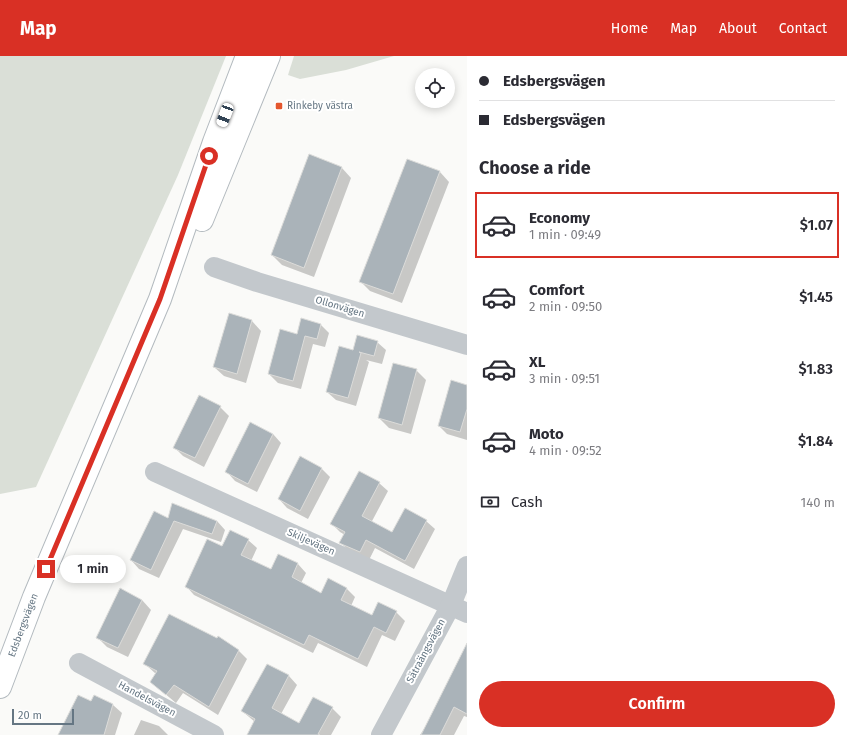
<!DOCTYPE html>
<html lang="en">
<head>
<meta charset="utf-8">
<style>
  body { margin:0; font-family:"Fira Sans",sans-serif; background:#f2f2f3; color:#2b2b33; height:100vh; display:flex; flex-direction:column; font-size:15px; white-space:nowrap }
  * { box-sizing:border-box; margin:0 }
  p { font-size:13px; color:#7c7c81 }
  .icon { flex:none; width:22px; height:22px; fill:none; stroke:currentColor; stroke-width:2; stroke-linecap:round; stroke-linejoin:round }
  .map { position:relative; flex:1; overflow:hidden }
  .panel { display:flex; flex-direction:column; background:#fff; width:380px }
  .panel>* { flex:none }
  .banner { display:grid; align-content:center; height:88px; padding:0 12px; background:#fff }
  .tools { position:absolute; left:415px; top:12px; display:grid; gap:8px }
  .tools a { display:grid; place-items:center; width:40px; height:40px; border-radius:50%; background:#fff; box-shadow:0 2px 10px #0003; font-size:20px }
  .scale { position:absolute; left:12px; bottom:10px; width:62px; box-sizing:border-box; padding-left:4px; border:2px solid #657683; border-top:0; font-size:11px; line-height:14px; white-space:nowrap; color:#657683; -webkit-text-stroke:3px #fff; paint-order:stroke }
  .end { position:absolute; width:18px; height:18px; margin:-9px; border:5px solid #d93025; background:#fff; box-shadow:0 0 0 2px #fff }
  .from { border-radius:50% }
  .bubble { position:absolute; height:28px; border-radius:14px; background:#fff; box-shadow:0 2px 10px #0003; font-size:13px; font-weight:600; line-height:28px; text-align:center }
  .car { position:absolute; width:12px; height:24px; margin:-12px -6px; border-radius:5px; box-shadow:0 0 3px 1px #0007; background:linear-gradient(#fff 24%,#345 0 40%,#fff 0 76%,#345 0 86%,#fff 0) }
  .banner b { display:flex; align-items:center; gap:14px; height:38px; font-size:15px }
  .banner b+b { border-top:1px solid #e1e1e2 }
  .banner i { width:10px; height:10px; background:#2b2b33 }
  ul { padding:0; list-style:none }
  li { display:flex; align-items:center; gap:12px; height:66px; margin:0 8px 6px; padding:0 4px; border:2px solid transparent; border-radius:0px }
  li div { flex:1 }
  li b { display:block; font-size:15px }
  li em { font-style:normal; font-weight:600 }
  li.active { border-color:#d93025 }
  li>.icon { width:36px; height:36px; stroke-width:1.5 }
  h2 { padding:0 12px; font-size:18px; line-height:48px }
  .pay { display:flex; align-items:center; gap:10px; height:44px; padding:0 12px; font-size:15px }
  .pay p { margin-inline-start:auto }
  .action { display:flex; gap:8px; margin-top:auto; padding:8px 12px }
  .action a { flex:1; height:46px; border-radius:24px; background:#d93025; color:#fff; font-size:16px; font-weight:600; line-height:46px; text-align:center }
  header { display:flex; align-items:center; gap:24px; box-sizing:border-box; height:56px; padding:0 20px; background:#d93025; color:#fff }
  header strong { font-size:19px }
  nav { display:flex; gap:22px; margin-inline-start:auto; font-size:14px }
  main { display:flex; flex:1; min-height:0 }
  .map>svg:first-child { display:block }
  .green { fill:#dadfd7 }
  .shadow { fill:#0003 }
  .building { fill:#aab3b9; stroke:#dcdcda }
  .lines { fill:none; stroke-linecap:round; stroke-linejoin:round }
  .secondary-casing { stroke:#b3babf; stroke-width:24 }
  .street { stroke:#c3c8cc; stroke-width:20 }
  .secondary { stroke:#fff; stroke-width:22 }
  .route { stroke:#d93025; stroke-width:5 }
  .poi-dot { fill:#e4572e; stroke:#fff; stroke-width:1.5 }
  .labels { text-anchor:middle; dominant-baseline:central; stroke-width:4; stroke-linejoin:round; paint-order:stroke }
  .poi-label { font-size:10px; fill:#657683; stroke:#fff; text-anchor:start }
  .street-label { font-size:10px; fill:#657683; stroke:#fff }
</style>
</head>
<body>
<header>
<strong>Map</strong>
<nav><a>Home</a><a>Map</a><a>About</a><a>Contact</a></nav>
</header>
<main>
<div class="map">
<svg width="467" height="679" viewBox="0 0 467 679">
  <rect width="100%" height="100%" fill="#fafaf8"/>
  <g class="green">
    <path d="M0,0H226L178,119L36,431L0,438Z"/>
    <path d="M294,0H394L346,14L300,23L288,19Z"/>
  </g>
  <g class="shadow">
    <path d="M309,100L342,112L351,122L314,221L282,209L272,199Z"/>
    <path d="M407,104L440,116L449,126L402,247L370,235L361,226Z"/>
    <path d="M230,258L252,265L261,275L246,327L224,320L214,311Z"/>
    <path d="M321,269L329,277L325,291L313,288L301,333L278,327L269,318L297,279Z"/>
    <path d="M377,286L386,294L382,308L366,304L369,306L356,350L336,344L327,336L353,296Z"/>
    <path d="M416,314L426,324L411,378L389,372L379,362Z"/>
    <path d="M467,330V384L447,378L439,370Z"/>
    <path d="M220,351L229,360L204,411L183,400L174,391Z"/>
    <path d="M273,378L281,387L257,436L235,425L227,416Z"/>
    <path d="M301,402L322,413L330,421L308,463L287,452L279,443Z"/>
    <path d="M379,427L388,435L371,467L392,478L426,465L435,473L414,513L375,492L369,504L349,495L341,487L345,479L340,476L332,468Z"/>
    <path d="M168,463L217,465L225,474L221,486L183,473L159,522L139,513L131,504Z"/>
    <path d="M248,484L257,492L251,505L271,515L279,499L298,508L306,517L301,527L322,538L329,524L347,533L355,541L351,550L372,560L396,556L405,565L395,585L382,579L367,611L318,587L313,597L194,539L186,530L223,492Z"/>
    <path d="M142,544L151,554L128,601L107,591L97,581Z"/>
    <path d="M218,582L239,595L247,603L218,659L183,637L176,647L151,626L156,618L145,608L217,584Z"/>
    <path d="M467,606V661L464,660L454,679H420Z"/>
    <path d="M268,609L289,620L297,629L281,658L300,669L332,652L341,661L331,679H254L255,666L242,655Z"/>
    <path d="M91,647L113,649L122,657L115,679H59Z"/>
    <path d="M141,664L159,670L168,679H134Z"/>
  </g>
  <g class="building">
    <path d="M309,98L342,111L304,212L271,199Z"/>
    <path d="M407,103L440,115L393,238L359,226Z"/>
    <path d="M229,257L252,264L237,318L213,311Z"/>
    <path d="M301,262L321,268L317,283L305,280L293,325L268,318L280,273L297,278Z"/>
    <path d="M357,279L378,285L374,300L359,296L361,297L348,342L326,336L339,290L353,294Z"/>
    <path d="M393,307L417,313L402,369L378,362Z"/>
    <path d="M451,324L467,329V353L460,376L438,370Z"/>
    <path d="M199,339L221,350L195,402L173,392Z"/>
    <path d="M250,366L273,378L248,428L225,416Z"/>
    <path d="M300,400L322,412L300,455L278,443Z"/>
    <path d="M359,415L380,426L362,460L392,476L405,452L427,464L405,505L366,484L360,496L339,487L345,476L330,468Z"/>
    <path d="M172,447L217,465L212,478L174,465L151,514L130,504L154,455L168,462Z"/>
    <path d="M230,474L249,483L241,499L271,513L278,498L298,507L292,521L321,537L328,522L347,532L341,544L372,559L378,546L397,555L386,577L374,571L358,603L309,579L304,589L185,531L207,483L222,490Z"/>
    <path d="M120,532L142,544L118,592L96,582Z"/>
    <path d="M169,558L217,582L218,580L239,594L209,651L174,629L166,639L150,626L157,615L143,608Z"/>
    <path d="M467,587V658L454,651L440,679H421Z"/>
    <path d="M267,608L289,619L272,652L299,667L313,641L333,651L318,678L320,679H247L255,663L241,655Z"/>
    <path d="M78,639L91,645L94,639L113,648L104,679H58Z"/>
  </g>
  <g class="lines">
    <g class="secondary-casing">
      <g id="secondary">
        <path d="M202,164L269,0"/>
        <path id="s1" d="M0,631L34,541L160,243L214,86L247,0"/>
      </g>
    </g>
    <g class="street">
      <path d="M214,211L257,226L467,289"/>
      <path d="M155,416L467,557"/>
      <path d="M79,607L214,679"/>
      <path d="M381,679L451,549L467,510"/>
    </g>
    <use href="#secondary" class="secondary"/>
  </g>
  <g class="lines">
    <path class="route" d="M46,513L160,243L209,100"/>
  </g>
  <rect class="poi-dot" x="275" y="46" width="8" height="8" rx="2"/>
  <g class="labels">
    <g class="poi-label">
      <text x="287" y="50">Rinkeby västra</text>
    </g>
    <g class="street-label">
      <text transform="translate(340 251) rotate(17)">Ollonvägen</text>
      <text transform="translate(311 486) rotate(24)">Skiljevägen</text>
      <text stroke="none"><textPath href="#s1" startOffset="66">Edsbergsvägen</textPath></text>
      <text transform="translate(426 595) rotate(-62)">Sätraängsvägen</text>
      <text transform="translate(147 643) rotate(28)">Handelsvägen</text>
    </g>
  </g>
</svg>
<div class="tools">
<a><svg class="icon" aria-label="locate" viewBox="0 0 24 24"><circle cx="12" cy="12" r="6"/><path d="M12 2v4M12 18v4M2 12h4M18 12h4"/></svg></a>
</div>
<div class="scale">20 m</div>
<i class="end from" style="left:209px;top:100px"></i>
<i class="end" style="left:46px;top:513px"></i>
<div class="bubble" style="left:60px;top:499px;width:66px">1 min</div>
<i class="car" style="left:225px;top:59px;rotate:201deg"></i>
</div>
<section class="panel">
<div class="banner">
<b><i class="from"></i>Edsbergsvägen</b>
<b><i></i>Edsbergsvägen</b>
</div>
<h2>Choose a ride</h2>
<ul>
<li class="active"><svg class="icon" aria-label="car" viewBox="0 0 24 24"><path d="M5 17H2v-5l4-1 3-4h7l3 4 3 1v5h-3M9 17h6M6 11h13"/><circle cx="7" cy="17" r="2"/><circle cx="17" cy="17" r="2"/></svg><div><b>Economy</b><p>1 min · 09:49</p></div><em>$1.07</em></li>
<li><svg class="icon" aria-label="car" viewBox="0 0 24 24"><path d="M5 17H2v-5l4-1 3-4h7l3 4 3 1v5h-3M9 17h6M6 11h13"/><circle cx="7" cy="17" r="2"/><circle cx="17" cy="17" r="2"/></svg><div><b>Comfort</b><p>2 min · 09:50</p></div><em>$1.45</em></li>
<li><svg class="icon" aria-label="car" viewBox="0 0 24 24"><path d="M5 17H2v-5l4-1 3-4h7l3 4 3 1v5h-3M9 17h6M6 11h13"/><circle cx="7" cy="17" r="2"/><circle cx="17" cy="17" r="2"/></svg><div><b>XL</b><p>3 min · 09:51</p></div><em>$1.83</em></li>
<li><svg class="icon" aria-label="car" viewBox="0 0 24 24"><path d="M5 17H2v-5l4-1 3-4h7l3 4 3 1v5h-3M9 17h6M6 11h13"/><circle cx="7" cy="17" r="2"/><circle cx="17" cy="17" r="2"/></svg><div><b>Moto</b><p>4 min · 09:52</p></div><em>$1.84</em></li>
</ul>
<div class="pay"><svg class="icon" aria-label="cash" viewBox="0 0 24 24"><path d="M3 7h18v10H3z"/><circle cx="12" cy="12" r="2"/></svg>Cash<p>140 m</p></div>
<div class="action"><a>Confirm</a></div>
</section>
</main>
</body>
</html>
